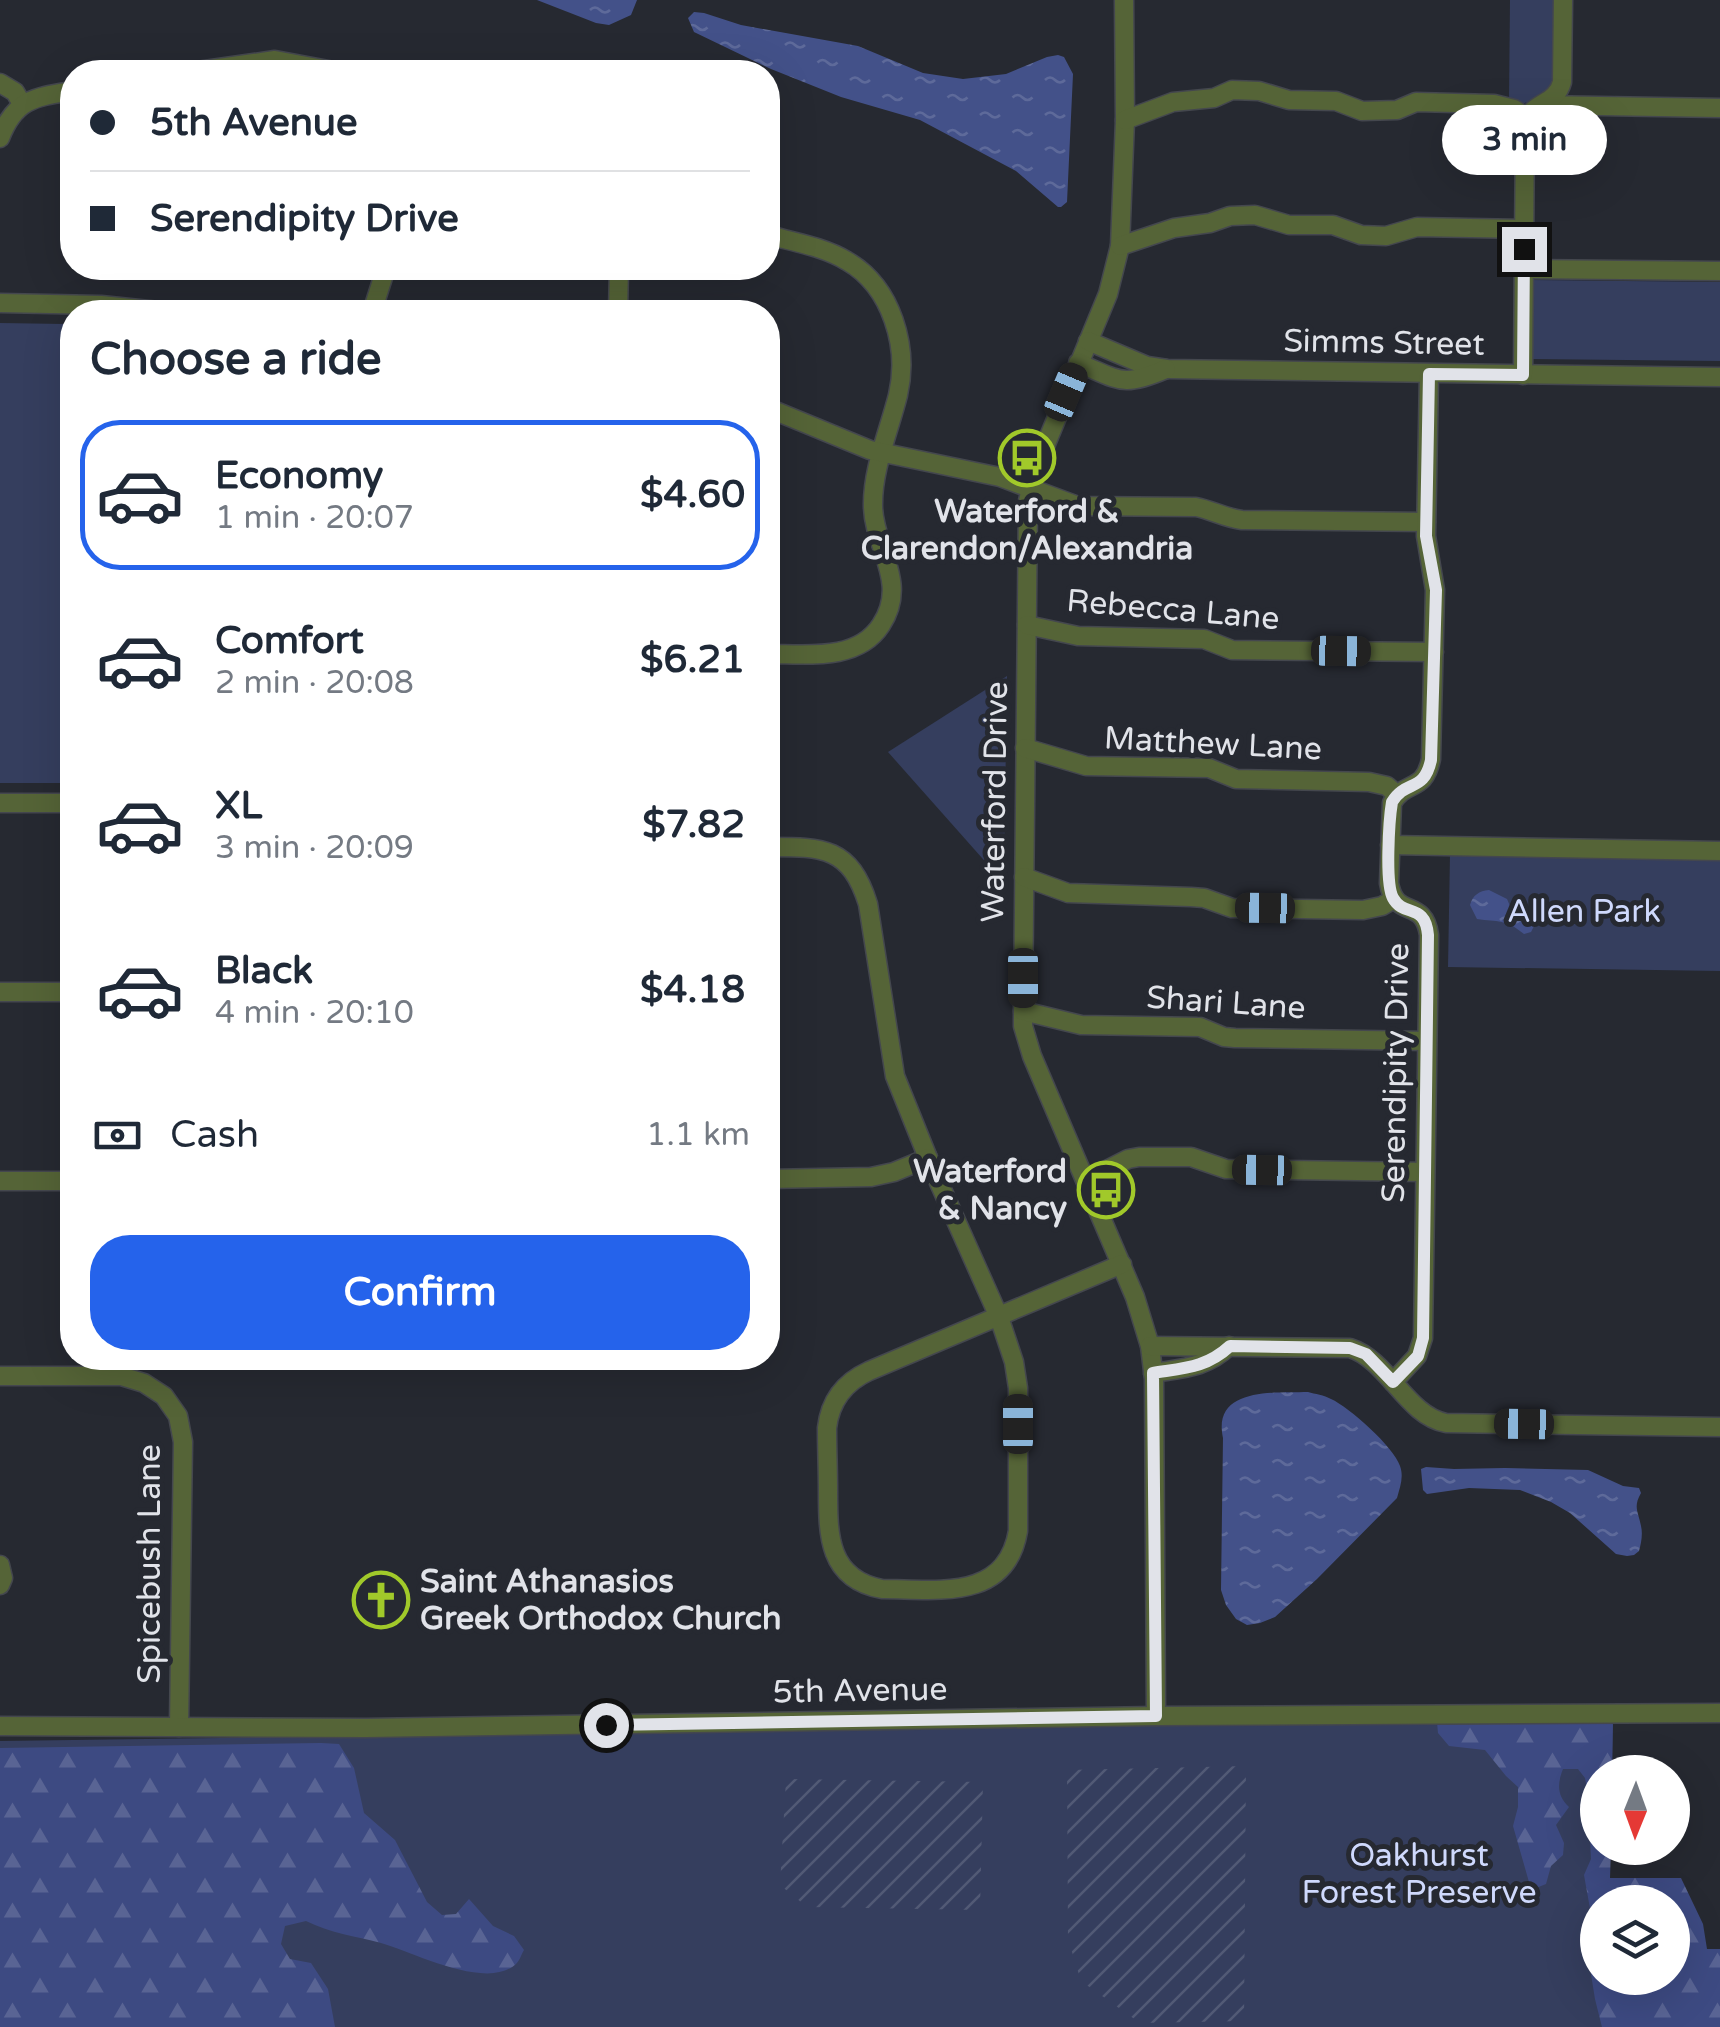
<!DOCTYPE html>
<html lang="en">
<head>
<meta charset="utf-8">
<style>
  body { margin:0; font-family:"Varela Round",sans-serif; background:#f2f2f3; color:#1f2937; height:100vh; display:flex; flex-direction:column; font-size:38px; white-space:nowrap }
  * { box-sizing:border-box; margin:0 }
  p { font-size:32px; color:#747a83 }
  .icon { flex:none; width:55px; height:55px; fill:none; stroke:currentColor; stroke-width:2; stroke-linecap:round; stroke-linejoin:round }
  .map { position:relative; flex:1; overflow:hidden }
  .drawer { position:absolute; left:60px; top:300px; width:720px; height:1070px; display:flex; flex-direction:column; background:#fff; border-radius:40px; box-shadow:0 10px 40px #0002 }
  .drawer>* { flex:none }
  .hud { position:absolute; left:60px; top:60px; width:720px; height:220px; border-radius:40px; box-shadow:0 10px 40px #0002; display:grid; align-content:center; height:220px; padding:0 30px; background:#fff }
  .needle { width:65px; rotate:181deg }
  .tools { position:absolute; left:1580px; top:1755px; display:grid; gap:20px }
  .tools a { display:grid; place-items:center; width:110px; height:110px; border-radius:50%; background:#fff; box-shadow:0 10px 40px #0002; font-size:50px }
  .end { position:absolute; width:45px; height:45px; margin:-22px; border:12px solid #e1e3e9; background:#111; box-shadow:0 0 0 5px #111 }
  .from { border-radius:50% }
  .bubble { position:absolute; height:70px; border-radius:35px; background:#fff; box-shadow:0 10px 40px #0002; font-size:32px; font-weight:700; line-height:70px; text-align:center }
  .car { position:absolute; width:30px; height:60px; margin:-30px -15px; border-radius:12px; box-shadow:0 0 8px 2px #0007; background:linear-gradient(#222 24%,#8ab4d8 0 40%,#222 0 76%,#8ab4d8 0 86%,#222 0) }
  .hud b { display:flex; align-items:center; gap:35px; height:95px; font-size:38px }
  .hud b+b { border-top:2px solid #e0e1e3 }
  .hud i { width:25px; height:25px; background:#1f2937 }
  ul { padding:0; list-style:none }
  li { display:flex; align-items:center; gap:30px; height:150px; margin:0 20px 15px; padding:0 10px; border:5px solid transparent; border-radius:40px }
  li div { flex:1 }
  li b { display:block; font-size:38px }
  li em { font-style:normal; font-weight:700 }
  li.current { border-color:#2563eb }
  li>.icon { width:90px; height:90px; stroke-width:1.5 }
  h2 { padding:0 30px; font-size:45px; line-height:120px }
  .pay { display:flex; align-items:center; gap:25px; height:110px; padding:0 30px; font-size:38px }
  .pay p { margin-inline-start:auto }
  .button { display:flex; gap:20px; margin-top:auto; padding:20px 30px }
  .button a { flex:1; height:115px; border-radius:40px; background:#2563eb; color:#fff; font-size:40px; font-weight:700; line-height:115px; text-align:center }
  .map>svg:first-child { display:block }
  .green { fill:#353e5e }
  .forest { fill:url(#forest-firs); fill-rule:evenodd }
  .garden { fill:url(#garden-furrows) }
  .water { fill:url(#water-ripples) }
  .lines { fill:none; stroke-linecap:round; stroke-linejoin:round }
  .minor-casing { stroke:#44474e; stroke-width:21 }
  .minor { stroke:#556437; stroke-width:18 }
  .route { stroke:#e1e3e9; stroke-width:12 }
  .labels { text-anchor:middle; dominant-baseline:central; stroke-width:10; stroke-linejoin:round; paint-order:stroke }
  .street-label { font-size:32px; fill:#e1e3e9; stroke:#262931 }
  .poi-label { font-size:32px; font-weight:bold; fill:#e1e3e9; stroke:#262931 }
  .park-label { font-size:32px; fill:#cfd9fc; stroke:#262931 }
</style>
</head>
<body>
<div class="map">
<svg width="1720" height="2027" viewBox="0 0 1720 2027">
  <defs>
    <pattern id="forest-firs" width="22" height="20" patternUnits="userSpaceOnUse" patternTransform="scale(2.5)"><rect width="22" height="20" fill="#3d4a82"/><path d="M5 1l3.5 6h-7zM16 11l3.5 6h-7z" fill="#596494"/></pattern>
    <pattern id="garden-furrows" width="10" height="10" patternUnits="userSpaceOnUse" patternTransform="scale(2.5)"><rect width="10" height="10" fill="#353e5e"/><path d="M-1 1l2-2M0 10L10 0M9 11l2-2" fill="none" stroke="#525a75"/></pattern>
    <pattern id="water-ripples" width="26" height="14" patternUnits="userSpaceOnUse" patternTransform="scale(2.5)"><rect width="26" height="14" fill="#435189"/><path d="M2 4q2-2 4 0t4 0M15 11q2-2 4 0t4 0" fill="none" stroke="#5e6a9a"/></pattern>
  </defs>
  <rect width="100%" height="100%" fill="#262931"/>
  <g class="green">
    <path d="M1510,0H1554L1552,80L1548,92L1530,102L1519,104L1509,101Z"/>
    <path d="M1532,280L1720,282V361L1531,359Z"/>
    <path d="M0,323L65,324L63,405H72V783H0Z"/>
    <path d="M1007,676L1004,871L990,867L888,752Z"/>
    <path d="M1450,854L1720,858V971L1448,967Z"/>
    <path d="M1613,1719L1612,1772H1598V1978H1672L1673,1949H1720V2027H0V1741Z"/>
  </g>
  <g class="forest">
    <path d="M1613,1719L1612,1772H1598L1597,1802L1588,1795L1585,1778L1578,1769H1563C1557,1784 1557,1796 1569,1807L1556,1825L1564,1843L1563,1855L1551,1866L1546,1884L1536,1888L1529,1882L1513,1826L1518,1807V1787L1506,1776L1485,1750L1449,1746L1438,1733L1437,1722Z"/>
    <path d="M321,1743L339,1744L354,1768L364,1813L395,1840L427,1902L442,1915L456,1914L469,1899L493,1926L514,1936L524,1950C521,1955 520,1960 516,1964C487,1991 413,1952 381,1943C355,1936 330,1933 306,1921L285,1926L281,1944L290,1959L311,1963L328,1989L335,2027H0V1748Z"/>
    <path d="M1597,1824L1598,1848H1611L1610,1878H1681L1703,1924L1707,1949H1720V2027H1602L1595,1999L1590,1968L1591,1914L1584,1875L1591,1859L1590,1838ZM1598,1902H1672V1978H1598Z"/>
  </g>
  <g class="garden">
    <path d="M1246,1766L1244,2021L1140,2023L1081,1981L1068,1939L1067,1770Z"/>
    <path d="M786,1779L983,1782L980,1910L807,1907L780,1885Z"/>
  </g>
  <g class="water">
    <path d="M537,0H637L631,15L609,25L596,23Z"/>
    <path d="M694,12L704,13L741,25L858,46L923,73L963,79L1006,74L1047,57L1058,55L1064,57L1073,74L1067,202L1061,207H1058L1016,171L920,120L841,97L771,69L694,32L688,18Z"/>
    <path d="M1489,890L1507,899L1510,906L1528,913L1536,922L1531,932L1524,934C1506,919 1498,922 1477,919L1470,905C1473,895 1479,891 1489,890Z"/>
    <path d="M1308,1392C1315,1394 1324,1395 1331,1399C1349,1407 1394,1447 1400,1466C1404,1477 1400,1487 1397,1498L1317,1579L1275,1617L1260,1623L1247,1625L1236,1619L1226,1605L1221,1590L1223,1438C1212,1387 1274,1393 1308,1392Z"/>
    <path d="M1426,1467L1454,1469L1505,1468L1588,1470L1623,1486L1639,1488L1641,1493C1633,1507 1638,1511 1641,1526C1643,1534 1641,1544 1639,1551L1634,1555L1627,1556L1616,1554L1570,1513L1551,1502L1520,1490L1469,1488L1427,1494L1423,1490L1421,1469Z"/>
  </g>
  <g class="lines">
    <g class="minor-casing">
      <g id="minor">
        <path d="M1124,0L1125,120L1120,246L1108,294L1036,468L1028,501L1023,1011V1026L1032,1056L1135,1297L1150,1346L1154,1379L1156,1716"/>
        <path d="M191,72L275,60L339,72"/>
        <path d="M0,83L15,92L22,104"/>
        <path d="M1541,105L1720,108"/>
        <path d="M1125,120L1173,102L1214,98L1232,90L1259,91L1289,100L1336,101L1362,111L1397,110L1416,102L1494,104L1514,109L1526,117"/>
        <path d="M0,138C15,99 35,97 72,91"/>
        <path d="M768,235C794,242 824,247 847,261C892,287 909,347 898,395C889,431 872,470 873,507C874,548 909,583 881,625C857,662 805,654 768,654"/>
        <path d="M1120,246L1174,228L1210,223L1230,216L1255,215L1289,225H1333L1361,235L1386,236L1417,227L1524,229"/>
        <path d="M1524,269L1720,271"/>
        <path d="M0,303L101,305L168,312"/>
        <path d="M372,312L386,268"/>
        <path d="M618,312L619,268"/>
        <path d="M1088,341L1147,366L1167,369L1720,377"/>
        <path d="M1078,363C1120,380 1122,388 1166,369"/>
        <path d="M1523,375L1525,128C1528,100 1555,108 1562,82L1563,0"/>
        <path d="M768,408L870,450L1000,477L1078,506L1196,507C1212,510 1225,518 1242,520L1426,522"/>
        <path d="M1027,625L1078,636L1204,639L1232,650L1434,652"/>
        <path d="M1025,748L1086,766L1209,768L1236,779L1369,782L1387,786L1397,795"/>
        <path d="M0,803H72"/>
        <path d="M1390,845L1720,851"/>
        <path d="M768,847C822,847 850,846 868,904L895,1076L928,1158L999,1317L1014,1362L1018,1388V1531C1006,1602 936,1589 882,1589C828,1579 828,1535 828,1491C828,1470 827,1449 827,1428C830,1401 845,1382 869,1371L1122,1264"/>
        <path d="M1024,877L1068,893L1191,897L1204,898L1232,908L1363,910L1382,906L1394,899"/>
        <path d="M0,992H72"/>
        <path d="M1023,1011L1081,1025L1200,1027L1224,1037L1235,1038L1427,1041"/>
        <path d="M768,1179L871,1177L894,1172L928,1158"/>
        <path d="M1087,1180L1128,1159L1139,1157H1191L1226,1169L1425,1172"/>
        <path d="M0,1181H72"/>
        <path d="M1150,1346L1350,1348C1388,1360 1407,1416 1446,1423L1720,1427"/>
        <path d="M1153,1373C1184,1368 1206,1368 1229,1346"/>
        <path d="M0,1376H121L144,1383L164,1396L178,1416L183,1442L179,1727"/>
        <path d="M1393,1382L1417,1356L1423,1338L1429,935C1424,897 1395,920 1389,883L1392,803C1406,779 1424,793 1431,759L1435,590L1426,536L1429,374"/>
        <path d="M0,1565L3,1578L0,1585"/>
        <path d="M0,1726L366,1728L1156,1716L1720,1713"/>
      </g>
    </g>
    <use href="#minor" class="minor"/>
  </g>
  <g class="lines">
    <path class="route" d="M606,1725L1156,1716L1153,1373C1184,1368 1206,1368 1230,1346L1350,1348L1366,1354L1393,1382L1418,1356L1423,1338L1428,935C1425,902 1404,918 1393,898C1385,884 1389,820 1392,802C1406,779 1424,793 1431,760L1436,590L1426,536L1429,374L1523,375L1524,249"/>
  </g>
  <defs>
    <g id="bus-ring" transform="scale(2.875)"><circle r="9.5" fill="#262931" stroke="#a1c92a" stroke-width="1.5"/><path d="M-5-6H5V4H4V6H2V4H-2V6H-4V4H-5ZM-3.5-4V0h7V-4ZM-3.5 1.2v1.5H-2V1.2ZM2 1.2v1.5H3.5V1.2Z" fill="#a1c92a"/></g>
    <g id="church-ring" transform="scale(2.875)"><circle r="9.5" fill="#262931" stroke="#a1c92a" stroke-width="1.5"/><path d="M-1.2-6h2.4v3.5h3.3v2.4h-3.3V6h-2.4V-.1h-3.3v-2.4h3.3Z" fill="#a1c92a"/></g>
  </defs>
  <g fill-rule="evenodd">
    <use href="#bus-ring" x="1027" y="458"/>
    <use href="#bus-ring" x="1106" y="1190"/>
    <use href="#church-ring" x="381" y="1600"/>
  </g>
  <g class="labels">
    <g class="street-label">
      <text transform="translate(1384 343) rotate(1)">Simms Street</text>
      <text transform="translate(1173 610) rotate(5)">Rebecca Lane</text>
      <text transform="translate(1213 744) rotate(3)">Matthew Lane</text>
      <text transform="translate(995 802) rotate(-89)">Waterford Drive</text>
      <text transform="translate(1226 1003) rotate(4)">Shari Lane</text>
      <text transform="translate(1396 1073) rotate(-89)">Serendipity Drive</text>
      <text transform="translate(150 1564) rotate(-90)">Spicebush Lane</text>
      <text transform="translate(860 1691) rotate(-1)">5th Avenue</text>
    </g>
    <g class="poi-label">
      <text x="1027" y="512">Waterford &amp;<tspan x="1027" dy="37">Clarendon/Alexandria</tspan></text>
      <text x="1067" y="1172" text-anchor="end">Waterford<tspan x="1067" dy="37">&amp; Nancy</tspan></text>
      <text x="420" y="1582" text-anchor="start">Saint Athanasios<tspan x="420" dy="37">Greek Orthodox Church</tspan></text>
    </g>
    <g class="park-label">
      <text x="1584" y="912">Allen Park</text>
      <text x="1419" y="1856">Oakhurst<tspan x="1419" dy="37">Forest Preserve</tspan></text>
    </g>
  </g>
</svg>
<div class="tools">
<a><svg class="needle" viewBox="-14 -14 28 28"><path d="M0-13l5 13h-10z" fill="#e53935"/><path d="M0 13l5-13h-10z" fill="#747a83"/></svg></a>
<a><svg class="icon" aria-label="layers" viewBox="0 0 24 24"><path d="M12 4l9 5-9 5-9-5zM3 14l9 5 9-5"/></svg></a>
</div>
<i class="end from" style="left:606px;top:1725px"></i>
<i class="end" style="left:1524px;top:249px"></i>
<div class="bubble" style="left:1442px;top:105px;width:165px">3 min</div>
<i class="car" style="left:1066px;top:392px;rotate:23deg"></i>
<i class="car" style="left:1341px;top:651px;rotate:91deg"></i>
<i class="car" style="left:1265px;top:908px;rotate:271deg"></i>
<i class="car" style="left:1023px;top:978px;rotate:180deg"></i>
<i class="car" style="left:1262px;top:1170px;rotate:271deg"></i>
<i class="car" style="left:1018px;top:1424px;rotate:0deg"></i>
<i class="car" style="left:1524px;top:1424px;rotate:271deg"></i>
<div class="hud">
<b><i class="from"></i>5th Avenue</b>
<b><i></i>Serendipity Drive</b>
</div>
<section class="drawer">
<h2>Choose a ride</h2>
<ul>
<li class="current"><svg class="icon" aria-label="car" viewBox="0 0 24 24"><path d="M5 17H2v-5l4-1 3-4h7l3 4 3 1v5h-3M9 17h6M6 11h13"/><circle cx="7" cy="17" r="2"/><circle cx="17" cy="17" r="2"/></svg><div><b>Economy</b><p>1 min · 20:07</p></div><em>$4.60</em></li>
<li><svg class="icon" aria-label="car" viewBox="0 0 24 24"><path d="M5 17H2v-5l4-1 3-4h7l3 4 3 1v5h-3M9 17h6M6 11h13"/><circle cx="7" cy="17" r="2"/><circle cx="17" cy="17" r="2"/></svg><div><b>Comfort</b><p>2 min · 20:08</p></div><em>$6.21</em></li>
<li><svg class="icon" aria-label="car" viewBox="0 0 24 24"><path d="M5 17H2v-5l4-1 3-4h7l3 4 3 1v5h-3M9 17h6M6 11h13"/><circle cx="7" cy="17" r="2"/><circle cx="17" cy="17" r="2"/></svg><div><b>XL</b><p>3 min · 20:09</p></div><em>$7.82</em></li>
<li><svg class="icon" aria-label="car" viewBox="0 0 24 24"><path d="M5 17H2v-5l4-1 3-4h7l3 4 3 1v5h-3M9 17h6M6 11h13"/><circle cx="7" cy="17" r="2"/><circle cx="17" cy="17" r="2"/></svg><div><b>Black</b><p>4 min · 20:10</p></div><em>$4.18</em></li>
</ul>
<div class="pay"><svg class="icon" aria-label="cash" viewBox="0 0 24 24"><path d="M3 7h18v10H3z"/><circle cx="12" cy="12" r="2"/></svg>Cash<p>1.1 km</p></div>
<div class="button"><a>Confirm</a></div>
</section>
</div>
</body>
</html>
